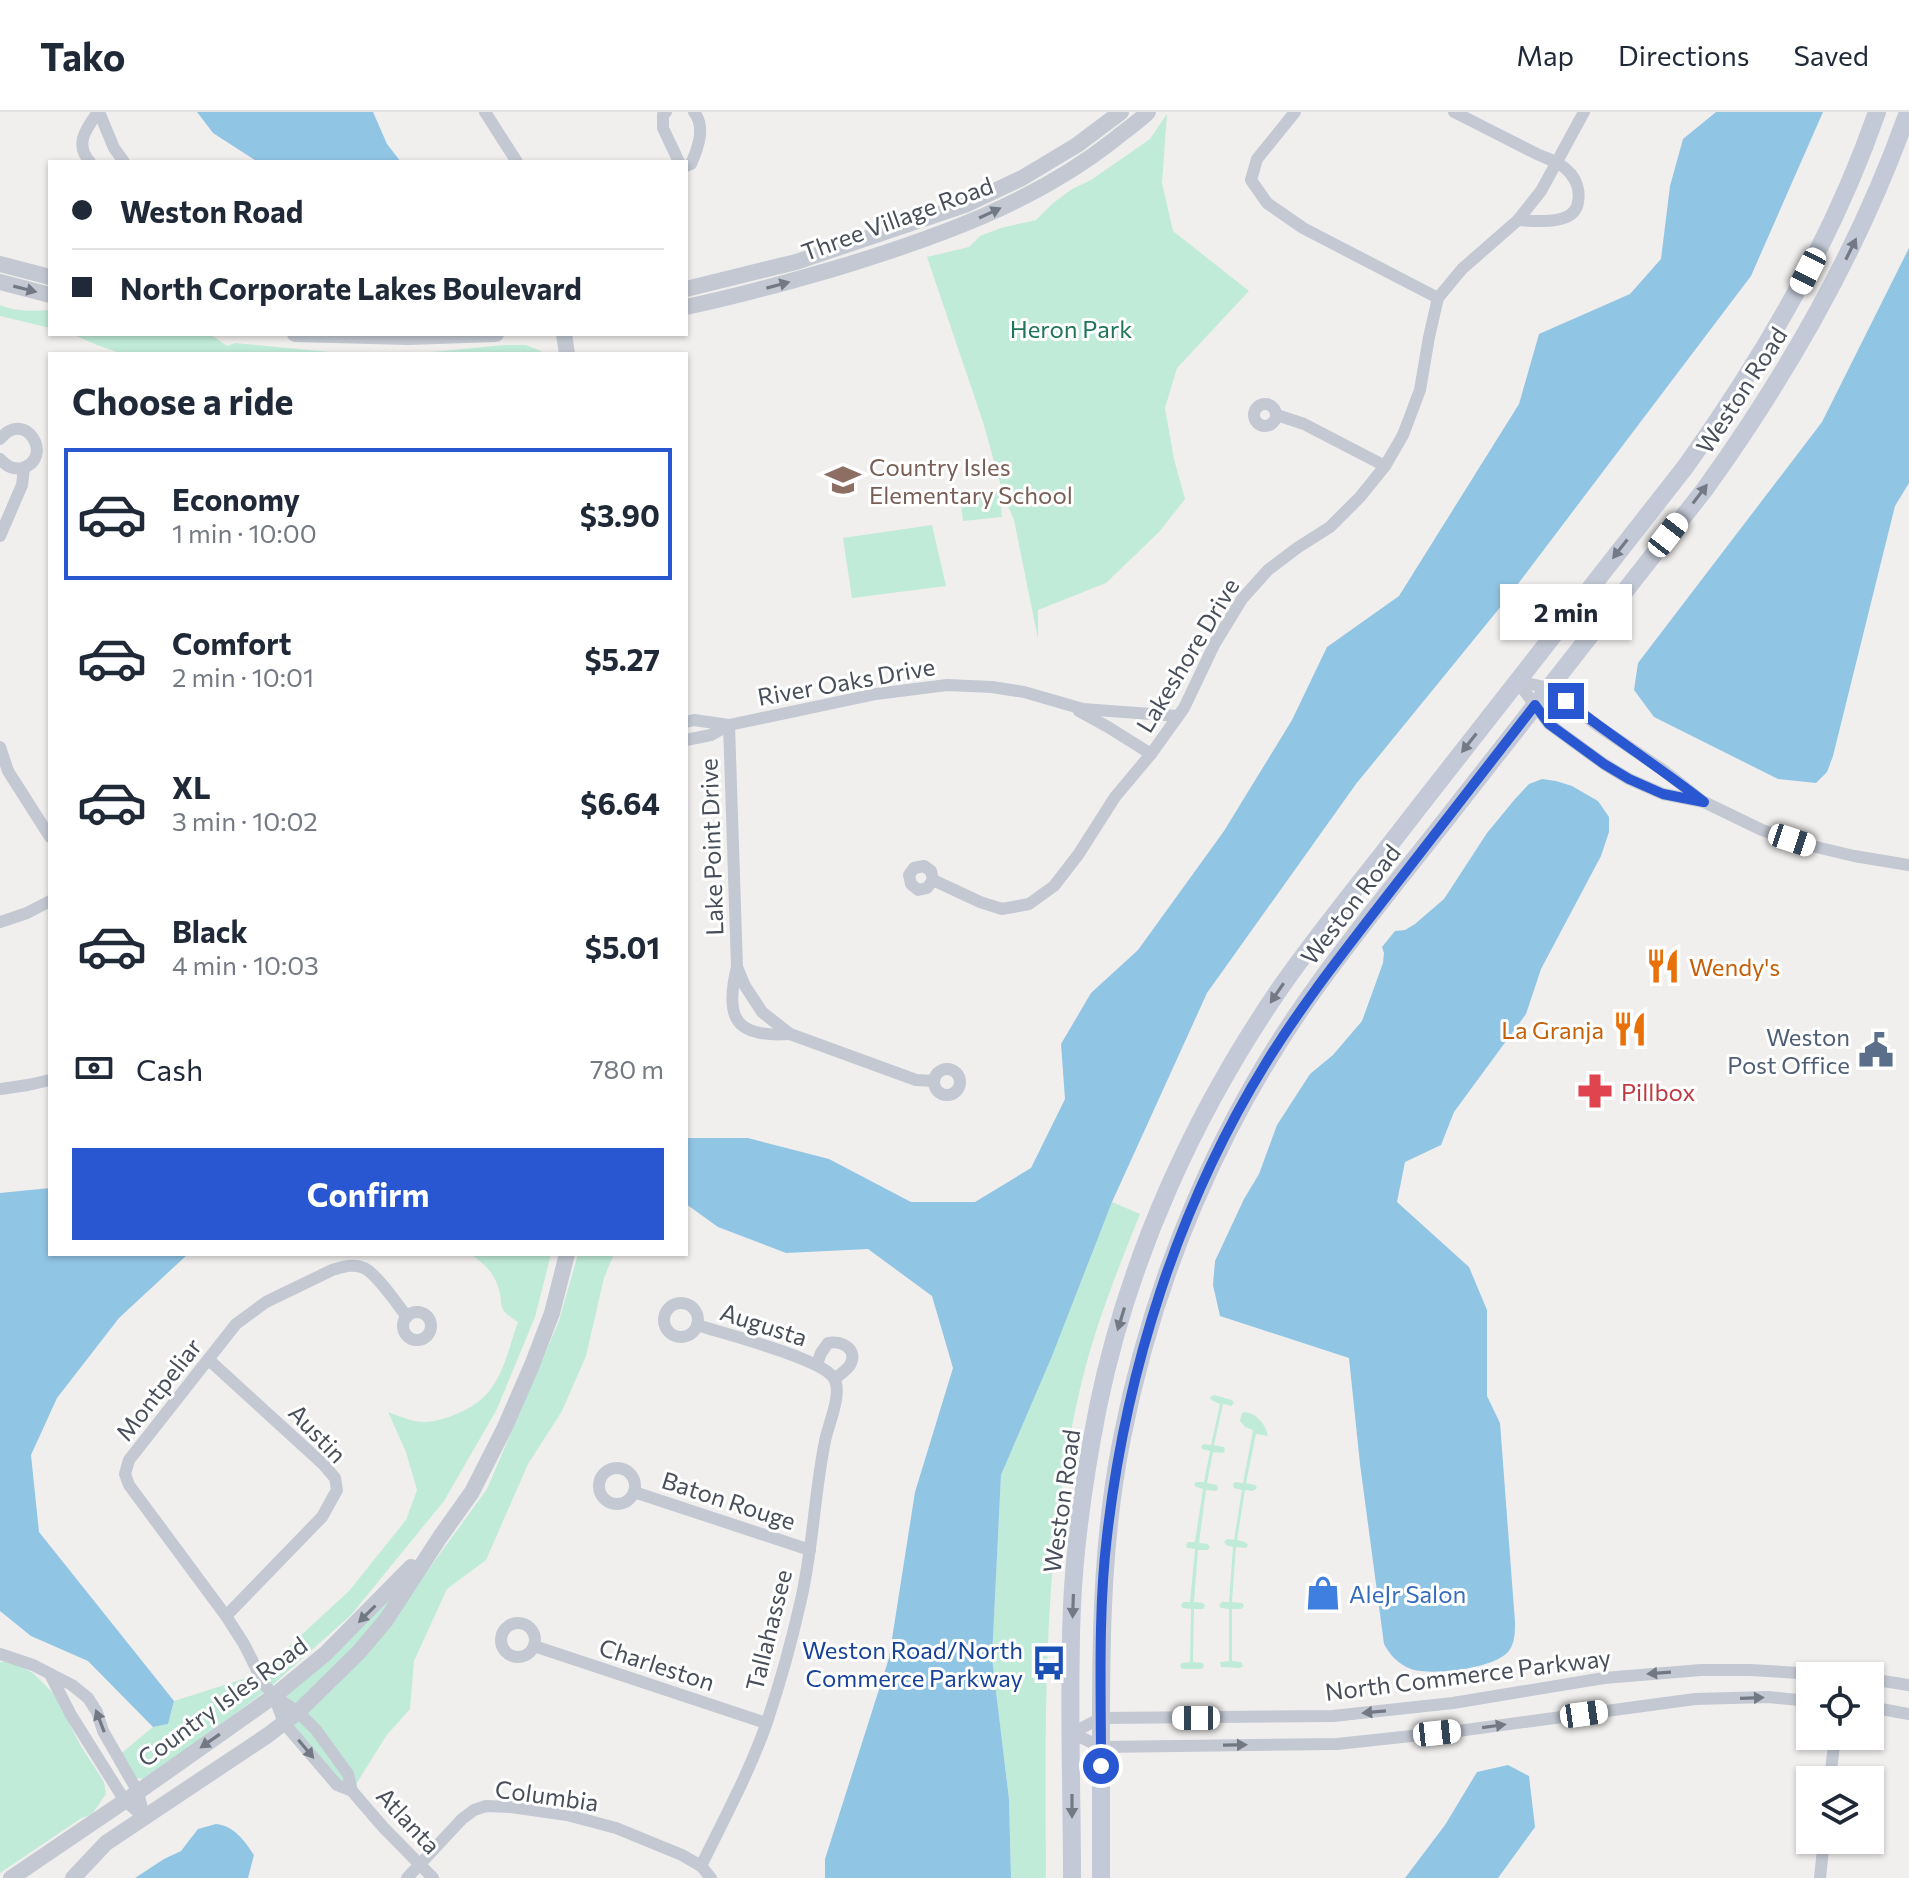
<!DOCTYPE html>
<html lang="en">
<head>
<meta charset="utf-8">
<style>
  body { margin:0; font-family:Commissioner,sans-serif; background:#f2f2f3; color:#1f2937; height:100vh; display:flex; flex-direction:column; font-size:30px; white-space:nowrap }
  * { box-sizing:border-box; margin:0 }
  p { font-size:26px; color:#747a83 }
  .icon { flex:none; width:44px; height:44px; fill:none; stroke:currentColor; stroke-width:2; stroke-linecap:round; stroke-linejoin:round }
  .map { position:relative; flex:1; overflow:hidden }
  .details { position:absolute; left:48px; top:240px; width:640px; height:904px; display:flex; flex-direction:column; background:#fff; border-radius:0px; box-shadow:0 2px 6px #0004 }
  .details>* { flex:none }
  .hud { position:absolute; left:48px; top:48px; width:640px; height:176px; border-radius:0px; box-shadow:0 2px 6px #0004; display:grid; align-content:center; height:176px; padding:0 24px; background:#fff }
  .fabs { position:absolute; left:1796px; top:1550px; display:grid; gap:16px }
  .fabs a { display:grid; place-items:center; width:88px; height:88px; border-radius:0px; background:#fff; box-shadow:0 2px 6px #0004; font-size:40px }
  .end { position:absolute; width:36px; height:36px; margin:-18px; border:10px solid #2857d1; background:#fff; box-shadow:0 0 0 4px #fff }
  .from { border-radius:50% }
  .bubble { position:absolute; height:56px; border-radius:0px; background:#fff; box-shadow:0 2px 6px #0004; font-size:26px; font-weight:700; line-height:56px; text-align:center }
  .car { position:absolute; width:24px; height:48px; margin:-24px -12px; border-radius:10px; box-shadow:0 0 6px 2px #0007; background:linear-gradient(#fff 24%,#345 0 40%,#fff 0 76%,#345 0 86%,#fff 0) }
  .hud b { display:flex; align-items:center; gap:28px; height:76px; font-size:30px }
  .hud b+b { border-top:2px solid #e0e1e3 }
  .hud i { width:20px; height:20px; background:#1f2937 }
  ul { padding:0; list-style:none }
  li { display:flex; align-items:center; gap:24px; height:132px; margin:0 16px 12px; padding:0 8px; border:4px solid transparent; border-radius:0px }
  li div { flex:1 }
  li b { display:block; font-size:30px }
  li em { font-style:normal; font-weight:700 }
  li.active { border-color:#2857d1 }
  li>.icon { width:72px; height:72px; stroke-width:1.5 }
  h2 { padding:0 24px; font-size:36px; line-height:96px }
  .pay { display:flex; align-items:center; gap:20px; height:88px; padding:0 24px; font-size:30px }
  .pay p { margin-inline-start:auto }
  .action { display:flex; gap:16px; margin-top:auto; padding:16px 24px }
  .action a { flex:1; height:92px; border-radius:0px; background:#2857d1; color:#fff; font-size:32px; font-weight:700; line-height:92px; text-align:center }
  header { display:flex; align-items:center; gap:48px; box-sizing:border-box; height:112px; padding:0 40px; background:#fff; border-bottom:2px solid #e0e1e3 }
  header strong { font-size:38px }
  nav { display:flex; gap:44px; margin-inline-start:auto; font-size:28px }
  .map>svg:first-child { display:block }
  .green { fill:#c0ebd8 }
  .water { fill:#91c5e4 }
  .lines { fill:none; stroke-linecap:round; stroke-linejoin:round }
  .minor { stroke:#c3c8d2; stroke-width:12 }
  .tertiary { stroke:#c3c8d2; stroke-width:16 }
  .secondary { stroke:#c3c9d6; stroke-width:18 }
  .oneway { fill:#737984 }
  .oneway2 { fill:#737a85 }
  .route { stroke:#2857d1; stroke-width:10 }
  .labels { text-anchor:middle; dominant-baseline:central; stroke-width:6; stroke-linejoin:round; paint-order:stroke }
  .street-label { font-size:24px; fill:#484f5a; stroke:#fff }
  .park-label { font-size:24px; fill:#1f7558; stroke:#fff }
  .education-label { font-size:24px; fill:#785e54; stroke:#fff; text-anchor:start }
  .food-label { font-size:24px; fill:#c56008; stroke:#fff; text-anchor:start }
  .service-label { font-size:24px; fill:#4e5e75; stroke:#fff; text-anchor:end }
  .health-label { font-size:24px; fill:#be3a42; stroke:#fff; text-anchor:start }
  .shop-label { font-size:24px; fill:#366cbe; stroke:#fff; text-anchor:start }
  .transit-label { font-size:24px; fill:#164399; stroke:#fff; text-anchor:end }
</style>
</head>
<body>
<header>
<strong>Tako</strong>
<nav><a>Map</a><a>Directions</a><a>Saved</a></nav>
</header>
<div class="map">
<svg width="1909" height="1766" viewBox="0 0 1909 1766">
  <rect width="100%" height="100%" fill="#f1efee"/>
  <g class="green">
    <path d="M1167,2L1162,71L1173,119L1249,179L1177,256L1165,296L1174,347L1185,387L1159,420L1106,471L1038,498V527L1014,408L1004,385L983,310L927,145L969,135L980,124L1001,116L1036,108L1052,92L1072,77L1091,68L1150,27Z"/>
    <path d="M0,193C16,200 33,199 50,198V216L0,204Z"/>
    <path d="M72,222H210L227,234L235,231L340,241L367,242H123L97,233Z"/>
    <path d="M504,233H526L541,239L542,242H412Z"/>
    <path d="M999,379L1002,405L963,409L960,383Z"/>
    <path d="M932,413L946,474L852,486L843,426Z"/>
    <path d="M1112,1090L1140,1102C1120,1152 1099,1204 1085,1257C1042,1423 1045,1595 1046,1766H1011L1009,1687L992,1546L1001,1363Z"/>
    <path d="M471,1142H551L535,1205L497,1297L444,1389L351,1503L268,1577L154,1663L144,1667L135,1666L118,1644L153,1615L168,1612L174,1589L259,1562L349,1479L406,1408L417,1378L406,1340L388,1300C416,1311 425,1314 454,1303C500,1286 503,1253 518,1210C493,1195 506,1193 497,1172C492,1158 482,1151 471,1142Z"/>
    <path d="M578,1142H614L604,1166L586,1244L562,1299L528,1352L486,1448L447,1477L414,1549L410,1597L386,1624L352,1679L337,1673L284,1611L274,1584L371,1498L423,1465L487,1377L559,1209Z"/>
    <path d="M1214,1283L1232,1288L1234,1291L1231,1294L1223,1292L1214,1333L1224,1335L1225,1338L1223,1341L1213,1340L1207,1371L1217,1373L1218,1377L1216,1379L1206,1378L1199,1431L1208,1432L1210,1436L1207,1438H1198L1194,1490L1203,1491L1205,1494L1203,1497H1194L1193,1550L1203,1551L1204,1555L1201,1557H1182L1180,1553L1182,1551L1190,1550L1191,1497L1183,1496L1181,1493L1183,1490H1190L1195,1437L1187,1436L1186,1433L1188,1430H1195L1203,1377L1196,1375L1194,1373L1196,1370H1204L1210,1339L1202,1337L1201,1334L1204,1332L1211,1333L1220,1292L1211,1288L1210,1285Z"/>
    <path d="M1245,1300C1257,1302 1265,1311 1268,1324L1256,1322L1246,1371L1255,1373L1257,1376L1253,1379L1245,1378L1237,1428L1245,1430L1248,1433L1246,1436L1236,1435L1232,1490L1242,1491L1244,1494L1241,1497H1232V1549L1241,1550L1243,1554L1240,1556L1221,1555L1220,1550L1229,1549V1497L1221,1496L1219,1493L1222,1490H1229L1233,1435L1226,1433L1224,1430L1227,1427L1234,1428L1242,1378L1234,1376L1233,1372L1235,1370L1243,1371L1253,1318L1245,1315L1240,1309L1242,1301Z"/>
    <path d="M0,1550H13L33,1561L53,1581L81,1634L104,1670L106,1682L92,1702L80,1707L0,1761Z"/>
  </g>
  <g class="water">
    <path d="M197,0H373L387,32L401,50H258L213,21Z"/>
    <path d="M1716,0H1823L1751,164L1502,493L1356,672L1207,881L1112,1090L1052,1244L1001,1363L992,1546L1009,1687L1011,1766H825V1747L889,1546L915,1380L953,1256L932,1184L868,1137L786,1141L718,1115L686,1092V1026H748L829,1047L911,1090H975L1031,1056L1065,987L1061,932L1091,881L1138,838L1224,719L1292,608L1327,535L1399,484L1519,292L1539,222L1630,182L1661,147L1670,74L1683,27Z"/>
    <path d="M1909,136V371L1895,394L1833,644L1827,660L1816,671L1778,667L1654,605L1634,578L1638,551L1822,310Z"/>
    <path d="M1542,667L1556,669L1572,674L1598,689L1609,705V720L1601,744L1541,857L1526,902L1454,1000L1441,1033L1405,1050L1397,1090L1469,1155L1487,1198V1284L1500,1311L1515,1510C1515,1520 1515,1532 1508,1540C1492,1557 1432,1564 1411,1557C1398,1552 1390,1543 1384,1532L1360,1352L1349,1246L1220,1204L1213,1173L1215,1149L1244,1087L1259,1062L1277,1013L1310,962L1333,943L1362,909L1383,851L1384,841L1382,835L1395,819L1405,818L1415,812L1444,787L1487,721L1515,687L1529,672Z"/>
    <path d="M50,1076V1142H188L119,1206L57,1286L31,1343L39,1420L174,1589L168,1612L153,1615L88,1549L31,1524L0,1499V1081Z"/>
    <path d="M1508,1653L1529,1664L1535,1715L1498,1766H1405L1445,1713L1477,1660Z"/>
    <path d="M216,1712C234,1714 244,1728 254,1743L248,1766H135L164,1747L181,1739L198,1717Z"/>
  </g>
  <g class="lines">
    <g class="minor">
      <path d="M99,0L114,36L124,50"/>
      <path d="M485,0L517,50"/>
      <path d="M666,0L663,3V16L679,50"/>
      <path d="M1295,0L1257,47L1251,68L1267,91L1303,116L1438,186"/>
      <path d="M1454,0C1480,13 1507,27 1533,40C1546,47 1560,49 1570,61C1577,69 1580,80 1578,90C1575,114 1535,109 1518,108"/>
      <path d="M90,50C74,32 86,17 98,0"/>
      <path d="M686,54L691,52C698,36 706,15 694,0"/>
      <circle cx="1265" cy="303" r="11"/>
      <path d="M1277,303L1304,312L1385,354"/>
      <path d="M0,327C26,295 55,347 22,356C13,358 6,354 0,347"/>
      <path d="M0,424L22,373L24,356"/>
      <path d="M1517,569L1549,612L1604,652L1629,667L1663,682L1704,690L1762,718L1812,734L1854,744L1909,753"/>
      <path d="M1517,569L1549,576L1598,614L1663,658L1701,688"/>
      <path d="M1079,599L1108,615L1151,642"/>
      <path d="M686,610L694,608L729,613"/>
      <path d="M729,613L737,855L745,874L762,900L790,922L916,968L934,969"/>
      <path d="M686,628L711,623L729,613L876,582L947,573L992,575L1024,580L1083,597L1178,604"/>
      <path d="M0,635L8,659L50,725"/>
      <path d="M933,768L927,776L918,778L911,772L909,763L914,756L924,754L931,759L933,768L980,790L1002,797L1029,792L1054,774L1078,743L1115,685L1151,642L1184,596L1215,531L1242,487L1268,458L1297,436L1330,415L1360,385L1385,354L1403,323L1420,278L1429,225L1438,186L1462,157L1518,108L1541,79L1584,0"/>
      <path d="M0,810L27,801L50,789"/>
      <path d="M737,855C724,907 736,926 790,922"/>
      <circle cx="947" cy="970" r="13"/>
      <path d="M0,977L28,973L50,968"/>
      <circle cx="681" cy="1208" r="17"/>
      <circle cx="417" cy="1214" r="14"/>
      <path d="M697,1213C725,1222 819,1246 833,1265C844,1279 828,1313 825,1329C814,1383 813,1439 800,1492C791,1532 780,1571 767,1610C750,1659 724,1707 701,1754"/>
      <path d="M209,1248L323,1352L335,1366L337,1378L322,1405L226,1504"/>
      <path d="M817,1252L821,1241L828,1231C841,1228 859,1237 850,1253C847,1258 839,1263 835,1267"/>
      <circle cx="617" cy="1374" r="18"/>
      <path d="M634,1380L810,1438"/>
      <circle cx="518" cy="1528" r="17"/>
      <path d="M534,1534L766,1611"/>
      <path d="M0,1542L33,1553L72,1573L88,1586L97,1600L103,1619L138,1680L144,1705"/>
      <path d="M50,1562L71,1603L125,1689L144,1705"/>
      <path d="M1870,1567L1909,1573"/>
      <path d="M274,1584L284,1611L337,1673L352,1679L383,1715L433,1766"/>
      <path d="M1870,1595L1909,1602"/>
      <path d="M1072,1621L1101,1606L1333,1604L1453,1591L1604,1566L1701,1558H1750L1849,1564"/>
      <path d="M1072,1621L1101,1635L1337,1632L1458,1619L1695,1587L1768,1585L1810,1589"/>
      <path d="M1830,1668L1835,1624"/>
      <path d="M352,1679L348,1662L316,1618L298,1600L274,1584L264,1572L244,1532L226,1504L129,1373L125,1362L129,1348L236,1212L266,1190L332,1158C342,1155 354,1151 364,1156C377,1162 398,1193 407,1205"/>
      <path d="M407,1766L462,1707L474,1698L486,1694L511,1695L567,1703L616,1716L682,1743L701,1754L711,1766"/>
      <path d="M1820,1766L1824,1728"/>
    </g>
    <g class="tertiary">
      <path d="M0,152L50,165"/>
      <path d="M0,170L50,183"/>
      <path d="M686,177L796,150L965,93L1022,66L1077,33L1121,0"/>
      <path d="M686,195C738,184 789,170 840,155C938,125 1034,91 1115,27C1126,18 1138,10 1148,0"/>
      <path d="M295,222L408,225L496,222"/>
      <path d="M564,222L567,242"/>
      <path d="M11,1766L138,1680L274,1584L325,1542L411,1455"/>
      <path d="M73,1766L106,1731L268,1623L298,1600L359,1540L386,1508L440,1425L472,1380L505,1315L532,1253L552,1201L567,1142"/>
    </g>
    <g class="secondary">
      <path d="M1072,1766C1072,1675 1068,1584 1072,1494C1075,1427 1085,1361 1098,1295C1129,1144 1195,999 1283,872C1326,811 1374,754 1419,695C1508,580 1597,467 1686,354C1764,245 1833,127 1877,0"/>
      <path d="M1101,1766C1101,1713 1101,1661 1101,1608C1101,1514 1103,1420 1122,1326C1154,1164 1220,1008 1317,874C1363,810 1414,749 1462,687C1543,584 1624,480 1705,377C1789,260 1860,136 1908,0"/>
    </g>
  </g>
  <defs><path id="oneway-solid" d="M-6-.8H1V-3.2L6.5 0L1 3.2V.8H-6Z" transform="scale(2)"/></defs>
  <g class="oneway">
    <use href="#oneway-solid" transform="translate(990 101) rotate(-25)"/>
    <use href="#oneway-solid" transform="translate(778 173) rotate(-15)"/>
    <use href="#oneway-solid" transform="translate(25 177) rotate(14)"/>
    <use href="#oneway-solid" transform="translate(367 1502) rotate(135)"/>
    <use href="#oneway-solid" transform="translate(1659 1561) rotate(176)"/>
    <use href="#oneway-solid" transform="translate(1752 1586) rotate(-2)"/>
    <use href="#oneway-solid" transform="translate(1374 1600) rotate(175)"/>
    <use href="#oneway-solid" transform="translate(100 1609) rotate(-111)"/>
    <use href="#oneway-solid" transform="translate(1494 1614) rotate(-8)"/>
    <use href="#oneway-solid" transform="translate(210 1629) rotate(145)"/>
    <use href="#oneway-solid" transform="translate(1235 1633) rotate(-1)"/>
    <use href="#oneway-solid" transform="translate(306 1637) rotate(50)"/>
  </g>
  <g class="oneway2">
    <use href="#oneway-solid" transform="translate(1851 137) rotate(-64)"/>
    <use href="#oneway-solid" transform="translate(1700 382) rotate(-53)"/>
    <use href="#oneway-solid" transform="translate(1620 437) rotate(128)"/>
    <use href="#oneway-solid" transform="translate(1469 631) rotate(128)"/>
    <use href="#oneway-solid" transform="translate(1277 881) rotate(124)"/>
    <use href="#oneway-solid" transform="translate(1121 1207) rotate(107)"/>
    <use href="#oneway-solid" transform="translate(1073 1494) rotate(92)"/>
    <use href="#oneway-solid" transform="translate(1072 1694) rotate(90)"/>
  </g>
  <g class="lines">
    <path class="route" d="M1101,1654C1101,1577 1098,1500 1107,1424C1126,1258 1178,1094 1266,951C1301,894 1342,842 1383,789C1433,724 1484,659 1535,593L1549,612L1604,652L1629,667L1663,682L1704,690C1659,655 1611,624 1566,589"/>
  </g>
  <defs>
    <g id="school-bare" transform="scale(2.76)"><path d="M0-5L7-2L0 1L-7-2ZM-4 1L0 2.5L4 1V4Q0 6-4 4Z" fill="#8d6e63" stroke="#fff" stroke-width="2.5" paint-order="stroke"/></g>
    <g id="restaurant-bare" transform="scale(2.76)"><path d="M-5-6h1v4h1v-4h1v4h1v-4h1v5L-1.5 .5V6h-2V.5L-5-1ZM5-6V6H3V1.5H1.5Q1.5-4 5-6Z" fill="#e8710a" stroke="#fff" stroke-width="2.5" paint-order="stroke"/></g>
    <g id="civic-bare" transform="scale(2.76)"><path d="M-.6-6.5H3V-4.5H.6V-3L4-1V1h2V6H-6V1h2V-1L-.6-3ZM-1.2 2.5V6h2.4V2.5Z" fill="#5c6f8a" stroke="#fff" stroke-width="2.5" paint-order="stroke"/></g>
    <g id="pharmacy-bare" transform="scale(2.76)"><path d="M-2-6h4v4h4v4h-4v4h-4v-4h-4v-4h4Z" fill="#e0444e" stroke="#fff" stroke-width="2.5" paint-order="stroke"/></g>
    <g id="shop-bare" transform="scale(2.76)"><path d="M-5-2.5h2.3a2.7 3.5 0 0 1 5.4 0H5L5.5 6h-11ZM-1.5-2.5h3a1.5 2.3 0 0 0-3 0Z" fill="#3f7fe0" stroke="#fff" stroke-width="2.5" paint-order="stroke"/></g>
    <g id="bus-bare" transform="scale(2.76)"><path d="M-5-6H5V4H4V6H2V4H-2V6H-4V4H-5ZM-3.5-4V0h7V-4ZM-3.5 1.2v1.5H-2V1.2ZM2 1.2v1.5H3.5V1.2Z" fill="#1a4fb4" stroke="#fff" stroke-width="2.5" paint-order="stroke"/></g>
  </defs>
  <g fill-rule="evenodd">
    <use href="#school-bare" x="843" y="368"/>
    <use href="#restaurant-bare" x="1663" y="854"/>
    <use href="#restaurant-bare" x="1630" y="917"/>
    <use href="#civic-bare" x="1876" y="938"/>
    <use href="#pharmacy-bare" x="1595" y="979"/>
    <use href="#shop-bare" x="1323" y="1481"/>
    <use href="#bus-bare" x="1049" y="1551"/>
  </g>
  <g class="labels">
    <g class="street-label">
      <text transform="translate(897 106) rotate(-20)">Three Village Road</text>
      <text transform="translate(1741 278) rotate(-57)">Weston Road</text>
      <text transform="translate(1187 543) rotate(-59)">Lakeshore Drive</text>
      <text transform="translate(846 569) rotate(-10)">River Oaks Drive</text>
      <text transform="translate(711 735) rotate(-92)">Lake Point Drive</text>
      <text transform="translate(1350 792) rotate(-52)">Weston Road</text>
      <text transform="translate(764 1212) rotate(18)">Augusta</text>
      <text transform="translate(158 1277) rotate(-52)">Montpeliar</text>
      <text transform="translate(318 1321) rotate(46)">Austin</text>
      <text transform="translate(729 1388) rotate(18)">Baton Rouge</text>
      <text transform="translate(1061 1389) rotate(-82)">Weston Road</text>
      <text transform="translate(768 1518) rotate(-76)">Tallahassee</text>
      <text transform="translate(657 1552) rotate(18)">Charleston</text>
      <text transform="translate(1468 1562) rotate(-7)">North Commerce Parkway</text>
      <text transform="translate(222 1589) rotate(-36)">Country Isles Road</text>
      <text transform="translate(547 1683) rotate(8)">Columbia</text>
      <text transform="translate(409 1708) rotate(47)">Atlanta</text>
    </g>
    <g class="park-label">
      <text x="1071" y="216">Heron Park</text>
    </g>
    <g class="education-label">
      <text x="869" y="354">Country Isles<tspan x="869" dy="28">Elementary School</tspan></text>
    </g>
    <g class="food-label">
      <text x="1689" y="854">Wendy's</text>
      <text x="1604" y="917" text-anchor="end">La Granja</text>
    </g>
    <g class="service-label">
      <text x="1850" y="924">Weston<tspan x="1850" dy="28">Post Office</tspan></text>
    </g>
    <g class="health-label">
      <text x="1621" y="979">Pillbox</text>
    </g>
    <g class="shop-label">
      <text x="1349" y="1481">AleJr Salon</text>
    </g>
    <g class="transit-label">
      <text x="1023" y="1537">Weston Road/North<tspan x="1023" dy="28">Commerce Parkway</tspan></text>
    </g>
  </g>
</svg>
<div class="fabs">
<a><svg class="icon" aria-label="locate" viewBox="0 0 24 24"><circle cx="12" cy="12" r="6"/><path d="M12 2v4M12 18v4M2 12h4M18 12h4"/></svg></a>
<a><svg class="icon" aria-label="layers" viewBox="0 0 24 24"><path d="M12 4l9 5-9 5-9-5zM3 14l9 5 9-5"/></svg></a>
</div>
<i class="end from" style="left:1101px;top:1654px"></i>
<i class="end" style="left:1566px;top:589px"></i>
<div class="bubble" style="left:1500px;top:472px;width:132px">2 min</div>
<i class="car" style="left:1808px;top:159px;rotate:207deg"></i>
<i class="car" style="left:1668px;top:423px;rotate:38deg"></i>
<i class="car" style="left:1792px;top:728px;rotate:108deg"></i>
<i class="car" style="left:1584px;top:1602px;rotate:82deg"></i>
<i class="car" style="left:1196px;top:1606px;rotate:270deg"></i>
<i class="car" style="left:1437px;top:1621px;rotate:84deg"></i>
<div class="hud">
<b><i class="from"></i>Weston Road</b>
<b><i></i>North Corporate Lakes Boulevard</b>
</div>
<section class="details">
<h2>Choose a ride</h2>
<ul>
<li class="active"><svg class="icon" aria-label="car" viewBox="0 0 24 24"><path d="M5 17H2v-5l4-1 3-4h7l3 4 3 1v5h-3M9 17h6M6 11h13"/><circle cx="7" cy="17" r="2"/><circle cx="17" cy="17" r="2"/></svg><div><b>Economy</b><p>1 min · 10:00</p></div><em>$3.90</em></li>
<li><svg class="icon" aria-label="car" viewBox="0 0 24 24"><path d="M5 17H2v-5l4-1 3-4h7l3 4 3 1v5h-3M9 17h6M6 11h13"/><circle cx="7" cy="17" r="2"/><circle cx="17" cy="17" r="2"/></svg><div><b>Comfort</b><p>2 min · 10:01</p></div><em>$5.27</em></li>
<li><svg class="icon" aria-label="car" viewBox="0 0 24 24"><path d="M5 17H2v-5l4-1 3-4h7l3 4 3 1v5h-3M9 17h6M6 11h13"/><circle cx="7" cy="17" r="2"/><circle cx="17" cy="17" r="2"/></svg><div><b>XL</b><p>3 min · 10:02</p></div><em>$6.64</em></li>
<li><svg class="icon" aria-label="car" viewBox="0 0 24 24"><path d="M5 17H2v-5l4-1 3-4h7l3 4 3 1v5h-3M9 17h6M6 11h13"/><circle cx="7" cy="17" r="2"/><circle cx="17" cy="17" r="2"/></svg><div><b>Black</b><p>4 min · 10:03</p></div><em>$5.01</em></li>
</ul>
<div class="pay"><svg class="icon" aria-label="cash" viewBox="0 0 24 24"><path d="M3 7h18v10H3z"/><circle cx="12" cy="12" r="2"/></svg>Cash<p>780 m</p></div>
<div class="action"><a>Confirm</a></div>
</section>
</div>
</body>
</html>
